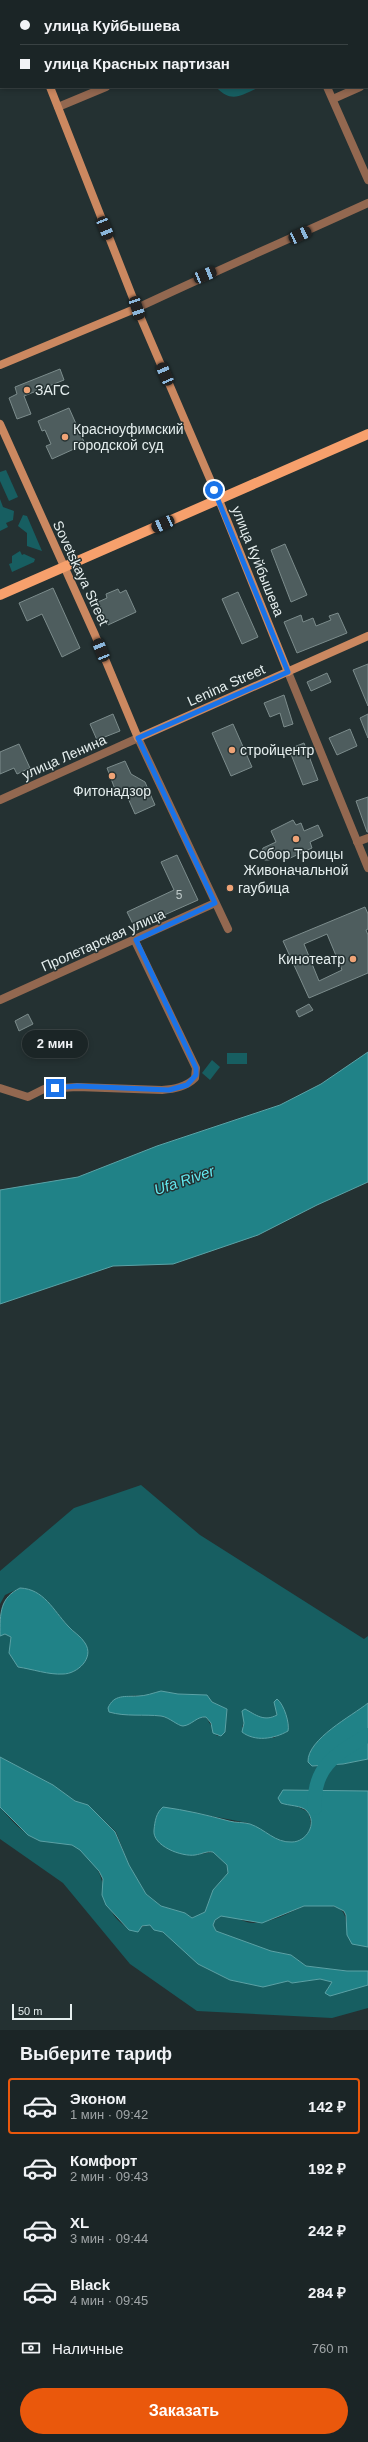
<!DOCTYPE html>
<html lang="ru">
<head>
<meta charset="utf-8">
<style>
  body { margin:0; font-family:Helvetica,sans-serif; background:#242d2e; color:#f1f3f6; height:100vh; display:flex; flex-direction:column; font-size:15px; white-space:nowrap }
  * { box-sizing:border-box; margin:0 }
  p { font-size:13px; color:#a0a5a7 }
  .icon { flex:none; width:22px; height:22px; fill:none; stroke:currentColor; stroke-width:2; stroke-linecap:round; stroke-linejoin:round }
  .map { position:relative; height:2030px; overflow:hidden }
  .sheet { display:flex; flex-direction:column; background:#1b2526; flex:1 }
  .sheet>* { flex:none }
  .banner { position:absolute; left:0px; top:0px; width:368px; height:88px; box-shadow:0 2px 6px #0003,0 0 0 1px #394243; display:grid; align-content:center; height:88px; padding:0 20px; background:#1b2526 }
  .scale { position:absolute; left:12px; bottom:10px; width:60px; box-sizing:border-box; padding-left:4px; border:2px solid #e5eeee; border-top:0; font-size:11px; line-height:14px; white-space:nowrap; color:#e5eeee; -webkit-text-stroke:3px #243132; paint-order:stroke }
  .end { position:absolute; width:18px; height:18px; margin:-9px; border:5px solid #1a73e8; background:#fff; box-shadow:0 0 0 2px #fff }
  .from { border-radius:50% }
  .bubble { position:absolute; height:28px; border-radius:14px; background:#1b2526; box-shadow:0 2px 6px #0003,0 0 0 1px #394243; font-size:13px; font-weight:700; line-height:28px; text-align:center }
  .car { position:absolute; width:12px; height:24px; margin:-12px -6px; border-radius:5px; box-shadow:0 0 3px 1px #0007; background:linear-gradient(#222 24%,#8ab4d8 0 40%,#222 0 76%,#8ab4d8 0 86%,#222 0) }
  .banner b { display:flex; align-items:center; gap:14px; height:38px; font-size:15px }
  .banner b+b { border-top:1px solid #394243 }
  .banner i { width:10px; height:10px; background:#f1f3f6 }
  ul { padding:0; list-style:none }
  li { display:flex; align-items:center; gap:12px; height:56px; margin:0 8px 6px; padding:0 12px; border:2px solid transparent; border-radius:4px }
  li div { flex:1 }
  li b { display:block; font-size:15px }
  li em { font-style:normal; font-weight:700 }
  li.active { border-color:#ea580c }
  li>.icon { width:36px; height:36px; stroke-width:1.5 }
  h2 { padding:0 20px; font-size:18px; line-height:48px }
  .pay { display:flex; align-items:center; gap:10px; height:44px; padding:0 20px; font-size:15px }
  .pay p { margin-inline-start:auto }
  .primary-button { display:flex; gap:8px; margin-top:auto; padding:8px 20px }
  .primary-button a { flex:1; height:46px; border-radius:24px; background:#ea580c; color:#fff; font-size:16px; font-weight:700; line-height:46px; text-align:center }
  .map>svg:first-child { display:block }
  .green { fill:#175e61; fill-rule:evenodd }
  .water { fill:#208287; stroke:#5ba2a6 }
  .lines { fill:none; stroke-linecap:round; stroke-linejoin:round }
  .river { stroke:#208287; stroke-width:14 }
  .building { fill:#4e5d5e; stroke:#7c8c8c; fill-rule:evenodd }
  .minor { stroke:#936850; stroke-width:8 }
  .tertiary { stroke:#936850; stroke-width:8 }
  .secondary { stroke:#cb8860; stroke-width:8 }
  .primary { stroke:#f7a06c; stroke-width:10 }
  .route { stroke:#1a73e8; stroke-width:5 }
  .poi-dot { fill:#efa376; stroke:#243132; stroke-width:1.5 }
  .labels { text-anchor:middle; dominant-baseline:central; stroke-width:3; stroke-linejoin:round; paint-order:stroke }
  .number-label { font-size:12px; fill:#bfcaca }
  .poi-label { font-size:14px; fill:#e5eeee; stroke:#243132; text-anchor:start }
  .street-label { font-size:14px; fill:#e5eeee; stroke:#243132 }
  .water-label { font-size:15px; font-style:italic; fill:#64e9ef; stroke:#243132 }
</style>
</head>
<body>
<div class="map">
<svg width="368" height="2030" viewBox="0 0 368 2030">
  <rect width="100%" height="100%" fill="#243132"/>
  <g class="green">
    <path d="M216,87H260C241,95 232,104 216,87Z"/>
    <path d="M6,470L18,497L9,501L0,481V472Z"/>
    <path d="M0,499L3,507L14,511L13,520L6,523L8,527L0,531Z"/>
    <path d="M23,515L27,516L42,551L27,546V533L18,526Z"/>
    <path d="M20,551L22,555L24,554L35,559L34,562L12,572L9,564L12,563V556Z"/>
    <path d="M247,1053V1064H227V1053Z"/>
    <path d="M212,1060L220,1067L210,1080L202,1073Z"/>
    <path d="M141,1485L200,1535L364,1639L368,1636V1703C349,1719 323,1730 310,1752L312,1766L343,1764L368,1759V1791H294L296,1806L308,1812C311,1819 312,1829 307,1836C290,1855 264,1829 248,1823L169,1808L194,1855L213,1852L227,1865L228,1873L213,1890L205,1912L192,1918L185,1913L161,1906L146,1894L129,1865L116,1832L88,1805L75,1801L53,1785L0,1757V1636L5,1634L11,1637L9,1653L18,1667L54,1673L85,1643C80,1636 73,1632 67,1625C53,1610 44,1589 20,1588L5,1595L0,1604V1571L74,1508ZM161,1691L178,1694L207,1695L212,1702L227,1709L225,1732L217,1736L206,1717L176,1721L161,1716L135,1714L127,1696L149,1695ZM282,1705L289,1727L274,1738L242,1727L249,1711C256,1719 267,1720 277,1716L276,1711Z"/>
    <path d="M0,1807C10,1819 24,1835 39,1840C53,1845 67,1839 80,1849C106,1869 100,1887 112,1912C115,1919 124,1925 129,1930L150,1925L171,1937L198,1964L230,1980L263,1987L288,1981L292,1983L320,1979L333,1982L327,1989L339,1993L368,1985V2008L332,2018L197,2011L130,1964L63,1883L0,1839Z"/>
    <path d="M304,1906C322,1906 347,1900 346,1925L368,1947V1971H347L306,1966L291,1955L271,1951L216,1931L213,1925C215,1921 216,1917 221,1916C232,1913 243,1923 254,1923C270,1923 289,1913 304,1906Z"/>
  </g>
  <g class="water">
    <path d="M368,1052V1182L317,1205L258,1235L173,1264L113,1266L0,1304V1190L78,1177L157,1146L280,1105L321,1084Z"/>
    <path d="M20,1588C44,1589 53,1610 68,1626C73,1632 81,1636 85,1643C95,1658 77,1674 63,1674C49,1675 32,1669 18,1667L9,1653L11,1637L5,1634L0,1636C0,1612 0,1598 20,1588Z"/>
    <path d="M161,1691L178,1694L207,1695L212,1702L227,1709L225,1732L221,1736L213,1733L211,1723L206,1717C197,1716 192,1725 183,1726C178,1726 169,1717 161,1716C144,1714 126,1717 109,1712L108,1708C114,1694 125,1697 138,1696C146,1696 153,1693 161,1691Z"/>
    <path d="M277,1699C284,1704 290,1724 288,1731C274,1739 255,1742 242,1732L244,1723L242,1711L245,1709C256,1715 264,1722 277,1715L274,1702Z"/>
    <path d="M368,1703V1759L343,1764L312,1766L308,1762C307,1739 352,1716 368,1703Z"/>
    <path d="M0,1757L53,1785L75,1801L88,1805L115,1832L129,1865L146,1894L161,1906L185,1913L192,1918L205,1912L213,1890L228,1873L227,1865L213,1852C206,1851 202,1854 195,1855C182,1857 152,1846 154,1830C155,1821 156,1813 163,1807C185,1810 207,1815 229,1821C236,1823 243,1822 250,1824C265,1829 275,1843 292,1842C306,1842 318,1824 307,1811C301,1805 289,1806 281,1803L278,1798L283,1790L368,1791V1947L352,1944L347,1935L346,1915L344,1911L334,1906H304L262,1923L221,1916L215,1920L213,1925L216,1931L271,1951L291,1955L306,1966L347,1971H368V1985L330,1996L325,1993L332,1982L320,1979L292,1983L288,1981L263,1987L230,1980L198,1964L163,1932L154,1930L150,1925L142,1926L138,1932L129,1930L106,1905L102,1895L103,1879L99,1871L80,1850L72,1845L40,1841L28,1835L0,1807Z"/>
  </g>
  <g class="lines">
    <path class="river" d="M315,1808C312,1767 336,1754 368,1735"/>
  </g>
  <g class="building">
    <path d="M60,369L64,380L24,396L31,414L17,419L9,398L17,394L15,387Z"/>
    <path d="M69,408L85,444L52,459L46,446L51,444L45,430L42,431L38,421Z"/>
    <path d="M285,544L307,595L291,602L271,550Z"/>
    <path d="M53,588L80,648L62,657L42,614L27,621L19,603Z"/>
    <path d="M118,589L120,593L126,590L136,612L108,625L98,602L107,598L106,594Z"/>
    <path d="M238,592L258,637L242,644L222,599Z"/>
    <path d="M338,613L347,633L297,653L284,622L301,615L303,622L313,618L316,626L331,620L329,616Z"/>
    <path d="M368,664V706L353,670Z"/>
    <path d="M327,673L331,682L311,691L307,682Z"/>
    <path d="M284,695L293,724L284,727L280,713L270,717L264,703Z"/>
    <path d="M113,714L120,731L97,740L90,724Z"/>
    <path d="M368,714V738L360,718Z"/>
    <path d="M233,724L252,767L231,776L212,733Z"/>
    <path d="M350,729L357,746L337,755L329,738Z"/>
    <path d="M304,743L318,780L303,785L289,749Z"/>
    <path d="M19,744L30,768L17,774L14,768L0,774V752Z"/>
    <path d="M125,761L131,774L145,782L155,805L135,814L124,789L116,792L107,768Z"/>
    <path d="M368,797V832H367L356,801Z"/>
    <path d="M293,820L296,825L301,823L304,831L318,825L323,836L310,842L312,848L286,860L283,854L269,860H265L260,857L263,848L276,842L271,831Z"/>
    <path d="M177,855L198,900L135,928L127,912L174,890L161,862Z"/>
    <path d="M365,907L368,914V929L366,930L368,935V973L309,998L283,941ZM327,934L342,970L319,981L304,944Z"/>
    <path d="M309,1004L313,1010L299,1017L296,1011Z"/>
    <path d="M28,1014L33,1024L19,1031L15,1021Z"/>
  </g>
  <g class="lines">
    <g class="minor">
      <path d="M305,1L306,0"/>
      <path d="M367,84L368,83"/>
      <path d="M327,87L368,180"/>
      <path d="M333,99L360,87"/>
      <path d="M137,308C214,272 291,238 368,203"/>
      <path d="M288,672L368,868"/>
      <path d="M0,800L138,738L228,929"/>
      <path d="M357,842L368,838"/>
      <path d="M0,1000L215,903"/>
      <path d="M0,1088L28,1097L44,1089L77,1087L162,1090C174,1089 186,1087 195,1078L196,1068L135,941"/>
    </g>
    <g class="tertiary">
      <path d="M287,0V1"/>
      <path d="M58,107L106,87"/>
    </g>
    <g class="secondary">
      <path d="M14,0V1"/>
      <path d="M50,87L140,316L219,500L288,672"/>
      <path d="M0,365L137,308"/>
      <path d="M0,424L95,635L138,738L368,636"/>
    </g>
    <path class="primary" d="M0,595L368,434"/>
  </g>
  <g class="lines">
    <path class="route" d="M55,1088L77,1086L169,1090L187,1085L196,1075V1068L136,940L215,903L138,738L288,672L214,490"/>
  </g>
  <g class="poi-dot">
    <circle cx="27" cy="390" r="4"/>
    <circle cx="65" cy="437" r="4"/>
    <circle cx="232" cy="750" r="4"/>
    <circle cx="112" cy="776" r="4"/>
    <circle cx="296" cy="839" r="4"/>
    <circle cx="230" cy="888" r="4"/>
    <circle cx="353" cy="959" r="4"/>
  </g>
  <g class="labels">
    <g class="number-label">
      <text x="179" y="895">5</text>
    </g>
    <g class="poi-label">
      <text x="35" y="390">ЗАГС</text>
      <text x="73" y="429">Красноуфимский<tspan x="73" dy="16">городской суд</tspan></text>
      <text x="240" y="750">стройцентр</text>
      <text x="112" y="791" text-anchor="middle">Фитонадзор</text>
      <text x="296" y="854" text-anchor="middle">Собор Троицы<tspan x="296" dy="16">Живоначальной</tspan></text>
      <text x="238" y="888">гаубица</text>
      <text x="345" y="959" text-anchor="end">Кинотеатр</text>
    </g>
    <g class="street-label">
      <text transform="translate(258 561) rotate(68)">улица Куйбышева</text>
      <text transform="translate(81 573) rotate(65)">Sovetskaya Street</text>
      <text transform="translate(226 685) rotate(-24)">Lenina Street</text>
      <text transform="translate(64 757) rotate(-24)">улица Ленина</text>
      <text transform="translate(103 940) rotate(-24)">Пролетарская улица</text>
    </g>
    <g class="water-label">
      <text transform="translate(184 1180) rotate(-19)">Ufa River</text>
    </g>
  </g>
</svg>
<div class="scale">50 m</div>
<i class="end from" style="left:214px;top:490px"></i>
<i class="end" style="left:55px;top:1088px"></i>
<div class="bubble" style="left:22px;top:1030px;width:66px">2 мин</div>
<i class="car" style="left:105px;top:228px;rotate:158deg"></i>
<i class="car" style="left:300px;top:235px;rotate:65deg"></i>
<i class="car" style="left:205px;top:275px;rotate:68deg"></i>
<i class="car" style="left:137px;top:308px;rotate:161deg"></i>
<i class="car" style="left:165px;top:374px;rotate:337deg"></i>
<i class="car" style="left:163px;top:524px;rotate:246deg"></i>
<i class="car" style="left:101px;top:650px;rotate:338deg"></i>
<div class="banner">
<b><i class="from"></i>улица Куйбышева</b>
<b><i></i>улица Красных партизан</b>
</div>
</div>
<section class="sheet">
<h2>Выберите тариф</h2>
<ul>
<li class="active"><svg class="icon" aria-label="car" viewBox="0 0 24 24"><path d="M5 17H2v-5l4-1 3-4h7l3 4 3 1v5h-3M9 17h6M6 11h13"/><circle cx="7" cy="17" r="2"/><circle cx="17" cy="17" r="2"/></svg><div><b>Эконом</b><p>1 мин · 09:42</p></div><em>142 ₽</em></li>
<li><svg class="icon" aria-label="car" viewBox="0 0 24 24"><path d="M5 17H2v-5l4-1 3-4h7l3 4 3 1v5h-3M9 17h6M6 11h13"/><circle cx="7" cy="17" r="2"/><circle cx="17" cy="17" r="2"/></svg><div><b>Комфорт</b><p>2 мин · 09:43</p></div><em>192 ₽</em></li>
<li><svg class="icon" aria-label="car" viewBox="0 0 24 24"><path d="M5 17H2v-5l4-1 3-4h7l3 4 3 1v5h-3M9 17h6M6 11h13"/><circle cx="7" cy="17" r="2"/><circle cx="17" cy="17" r="2"/></svg><div><b>XL</b><p>3 мин · 09:44</p></div><em>242 ₽</em></li>
<li><svg class="icon" aria-label="car" viewBox="0 0 24 24"><path d="M5 17H2v-5l4-1 3-4h7l3 4 3 1v5h-3M9 17h6M6 11h13"/><circle cx="7" cy="17" r="2"/><circle cx="17" cy="17" r="2"/></svg><div><b>Black</b><p>4 мин · 09:45</p></div><em>284 ₽</em></li>
</ul>
<div class="pay"><svg class="icon" aria-label="cash" viewBox="0 0 24 24"><path d="M3 7h18v10H3z"/><circle cx="12" cy="12" r="2"/></svg>Наличные<p>760 m</p></div>
<div class="primary-button"><a>Заказать</a></div>
</section>
</body>
</html>
